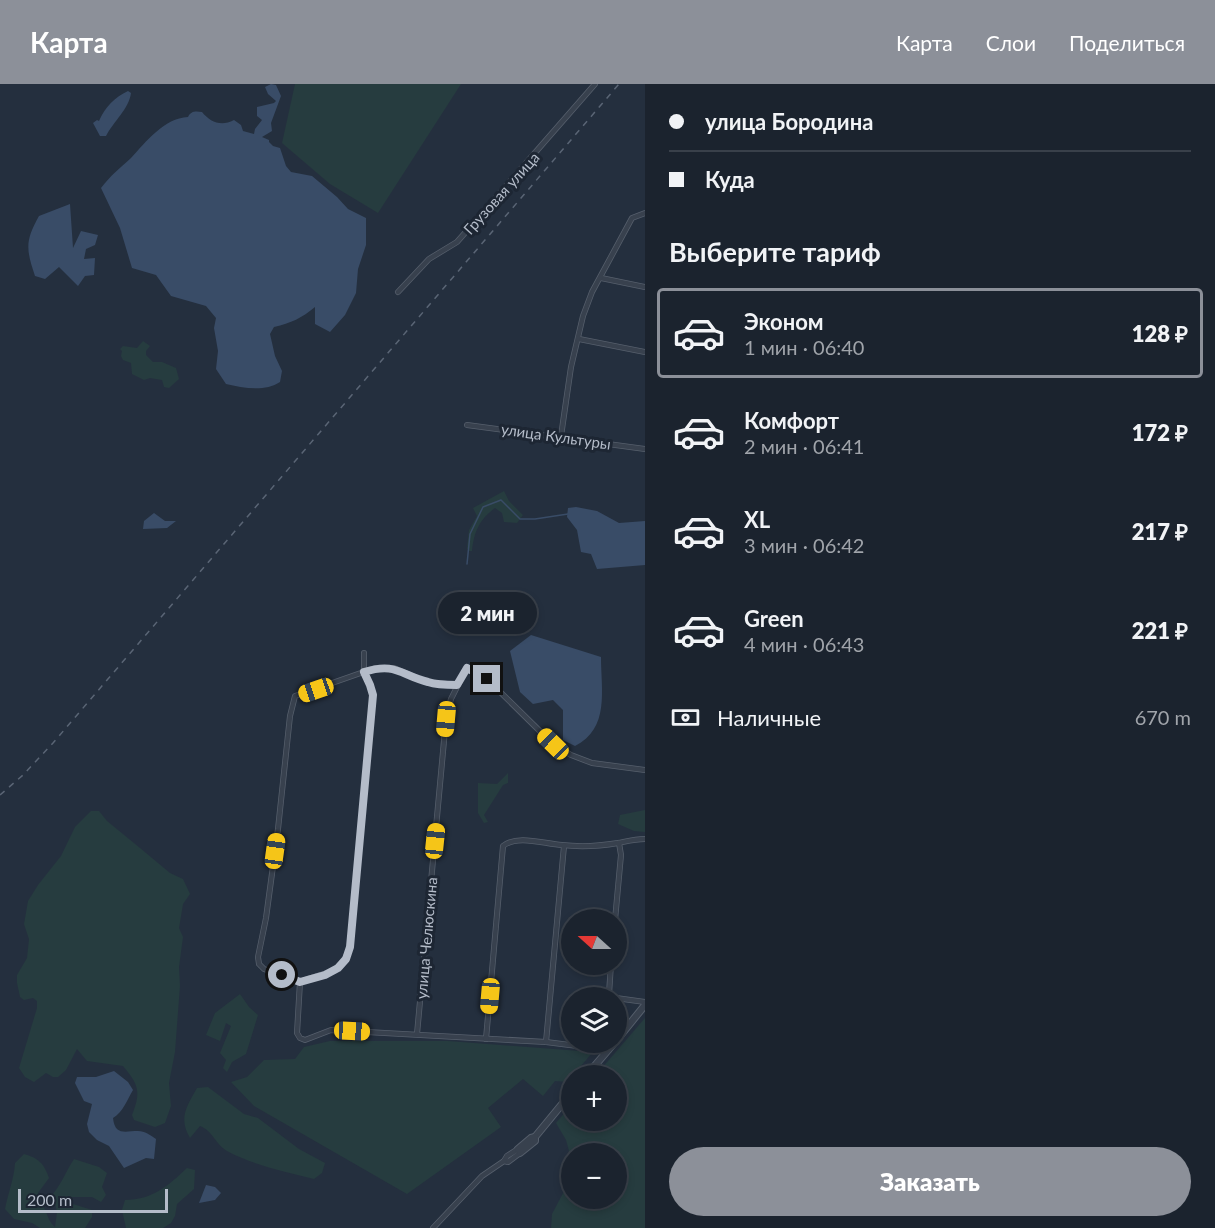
<!DOCTYPE html>
<html lang="ru">
<head>
<meta charset="utf-8">
<style>
  body { margin:0; font-family:Lato,sans-serif; background:#282f3a; color:#f1f3f6; height:100vh; display:flex; flex-direction:column; font-size:22px; white-space:nowrap }
  * { box-sizing:border-box; margin:0 }
  p { font-size:20px; color:#a0a4aa }
  .icon { flex:none; width:33px; height:33px; fill:none; stroke:currentColor; stroke-width:2; stroke-linecap:round; stroke-linejoin:round }
  .map { position:relative; flex:1; overflow:hidden }
  .drawer { display:flex; flex-direction:column; background:#1b232e; width:570px }
  .drawer>* { flex:none }
  .guide { display:grid; align-content:center; height:132px; padding:0 24px; background:#1b232e }
  .needle { width:39px; rotate:291deg }
  .fabs { position:absolute; left:561px; top:825px; display:grid; gap:12px }
  .fabs a { display:grid; place-items:center; width:66px; height:66px; border-radius:50%; background:#1b232e; box-shadow:0 3px 9px #0003,0 0 0 2px #39404a; font-size:30px }
  .scale { position:absolute; left:18px; bottom:15px; width:150px; box-sizing:border-box; padding-left:6px; border:3px solid #b4bcc9; border-top:0; font-size:16px; line-height:21px; white-space:nowrap; color:#b4bcc9; -webkit-text-stroke:4px #1d2633; paint-order:stroke }
  .end { position:absolute; width:27px; height:27px; margin:-14px; border:8px solid #b4bcc9; background:#111; box-shadow:0 0 0 3px #111 }
  .from { border-radius:50% }
  .bubble { position:absolute; height:42px; border-radius:21px; background:#1b232e; box-shadow:0 3px 9px #0003,0 0 0 2px #39404a; font-size:20px; font-weight:800; line-height:42px; text-align:center }
  .car { position:absolute; width:18px; height:36px; margin:-18px -9px; border-radius:8px; box-shadow:0 0 4px 2px #0007; background:linear-gradient(#f5c518 24%,#345 0 40%,#f5c518 0 76%,#345 0 86%,#f5c518 0) }
  .guide b { display:flex; align-items:center; gap:21px; height:57px; font-size:22px }
  .guide b+b { border-top:2px solid #39404a }
  .guide i { width:15px; height:15px; background:#f1f3f6 }
  ul { padding:0; list-style:none }
  li { display:flex; align-items:center; gap:18px; height:90px; margin:0 12px 9px; padding:0 12px; border:3px solid transparent; border-radius:6px }
  li div { flex:1 }
  li b { display:block; font-size:22px }
  li em { font-style:normal; font-weight:800 }
  li.active { border-color:#8c9099 }
  li>.icon { width:54px; height:54px; stroke-width:1.5 }
  h2 { padding:0 24px; font-size:27px; line-height:72px }
  .pay { display:flex; align-items:center; gap:15px; height:66px; padding:0 24px; font-size:22px }
  .pay p { margin-inline-start:auto }
  .cta { display:flex; gap:12px; margin-top:auto; padding:12px 24px }
  .cta a { flex:1; height:69px; border-radius:36px; background:#8c9099; color:#fff; font-size:24px; font-weight:800; line-height:69px; text-align:center }
  header { display:flex; align-items:center; gap:36px; box-sizing:border-box; height:84px; padding:0 30px; background:#8c9099; color:#fff }
  header strong { font-size:28px }
  nav { display:flex; gap:33px; margin-inline-start:auto; font-size:21px }
  main { display:flex; flex:1; min-height:0 }
  .map>svg:first-child { display:block }
  .green { fill:#263c3f }
  .water { fill:#394c67 }
  .lines { fill:none; stroke-linecap:round; stroke-linejoin:round }
  .stream { stroke:#394c67; stroke-width:1.5 }
  .minor-casing { stroke:#565f6c; stroke-width:6 }
  .tertiary-casing { stroke:#565f6c; stroke-width:8 }
  .minor { stroke:#38414e; stroke-width:4.5 }
  .tertiary { stroke:#38414e; stroke-width:6 }
  .rail { stroke:#5a6575; stroke-width:1.5; stroke-dasharray:6 6; stroke-linecap:butt }
  .route { stroke:#b4bcc9; stroke-width:8 }
  .labels { text-anchor:middle; dominant-baseline:central; stroke-width:6; stroke-linejoin:round; paint-order:stroke }
  .street-label { font-size:15px; fill:#b4bcc9; stroke:#1d2633 }
</style>
</head>
<body>
<header>
<strong>Карта</strong>
<nav><a>Карта</a><a>Слои</a><a>Поделиться</a></nav>
</header>
<main>
<div class="map">
<svg width="645" height="1144" viewBox="0 0 645 1144">
  <rect width="100%" height="100%" fill="#242f3e"/>
  <g class="green">
    <path d="M295,0H461L378,129L330,100L282,59Z"/>
    <path d="M143,257L150,262L146,267V271L153,278H162L176,284L179,295L169,304L164,303L162,296L150,294L144,296L132,290L131,279L123,276L121,272L122,267L120,265L123,262L137,264Z"/>
    <path d="M504,407L509,417L523,431L517,439L504,438L502,429L495,424C479,436 474,448 472,467H469L467,464L469,446L477,432L473,424Z"/>
    <path d="M508,689V699L503,701L484,731L488,738L484,739L478,729V699L497,700Z"/>
    <path d="M645,726V748L634,747L618,740L620,731Z"/>
    <path d="M91,727H99L107,737L140,764L170,789L183,795L190,810L183,820L179,844L183,853L179,883L180,902L175,968L169,999L171,1022L165,1039L155,1043L134,1036L132,1031C141,1008 139,1001 123,982L87,977L77,965L66,986L58,993H53L46,989L34,998L25,993L19,984L37,924V917L33,914L24,916L20,913L17,899V891L27,874L29,855L24,840L28,817L38,801L61,772L75,743Z"/>
    <path d="M240,910L249,923L258,931L246,970L232,978L227,988L223,984L226,976L220,969L231,942L226,939L220,957L206,951L215,929Z"/>
    <path d="M645,934V1144H551L552,1130L571,1094L572,1114H616V1070H572L571,1074L566,1056L556,1039L571,1021L572,1036H616V992L596,991Z"/>
    <path d="M330,957H448L593,968L567,998L555,997L543,1012L523,995L488,1024L501,1043L407,1110L254,1022L231,998L247,993L264,976L295,975L304,963Z"/>
    <path d="M208,1003L244,1030L258,1034L299,1065L325,1079L322,1089L314,1095C284,1087 255,1082 227,1067C215,1060 213,1047 200,1042L190,1054C178,1034 187,1022 197,1004Z"/>
    <path d="M24,1070C38,1074 44,1079 49,1094L38,1109V1116C49,1126 45,1134 55,1143L57,1128L53,1110C62,1099 66,1087 74,1075L99,1083L107,1089L102,1103L106,1111L101,1118L92,1113H70L73,1120L92,1126V1133L85,1144H40L32,1139L14,1135L5,1125C8,1109 14,1095 15,1079Z"/>
    <path d="M187,1084L195,1086L194,1105L177,1120L175,1132L171,1139L163,1144H126L122,1126L125,1116C152,1116 168,1102 187,1084Z"/>
  </g>
  <g class="water">
    <path d="M271,0L276,1L281,12L271,39L272,47L262,53L269,56V58L273,62L280,64L286,82L291,88L312,92L337,113L348,125L366,134V161L358,185L356,209L345,231L330,248L315,240V223C302,234 291,239 274,243L270,250L275,272L282,287L280,298C265,308 243,304 226,300L216,285L218,267L214,244L216,234L206,222L171,212L156,191L132,184L120,144L101,104C110,92 120,84 131,74C146,58 164,34 188,33C191,27 195,27 202,28C210,38 221,43 234,36L241,41L243,47L254,50L255,45L262,36L257,32V23L274,19L276,17L268,10L265,3Z"/>
    <path d="M128,7L131,9C129,25 113,38 106,52H100L93,39L97,36L99,37C105,23 115,13 128,7Z"/>
    <path d="M70,120L73,164L81,147L98,151L95,161L86,165L84,175L95,174L94,191L85,192L78,202L59,183L45,195L35,192C26,165 25,157 39,132Z"/>
    <path d="M576,423L597,427L619,439L645,437V481L597,485L591,470L581,468L577,446L567,433L568,424Z"/>
    <path d="M154,429L165,437H176L167,444L143,445L144,437Z"/>
    <path d="M531,551L601,573C601,607 610,644 575,662L563,656V626L553,616L533,620L520,608L510,567Z"/>
    <path d="M114,987L128,998L133,1006C127,1016 123,1028 113,1034C115,1052 125,1047 138,1047C145,1047 150,1051 156,1055L154,1075L146,1074L124,1084L109,1062L97,1056L89,1048L87,1040L92,1020L84,1017L75,999L77,993H96Z"/>
    <path d="M206,1101L215,1103L221,1109L215,1116L199,1119Z"/>
  </g>
  <g class="lines">
    <path class="stream" d="M467,480L470,450L483,423L501,416L520,435H535L568,430"/>
    <g class="minor-casing">
      <g id="minor">
        <path d="M601,194L645,203"/>
        <path d="M398,208L429,175L457,158L595,0"/>
        <path d="M579,255L645,268"/>
        <path d="M467,341L645,365"/>
        <path d="M561,352L571,283L583,232L592,208L632,134L645,129"/>
        <path d="M457,601L426,598L394,584H375L295,612L290,632L278,745L266,834L258,873L259,880L264,885L300,898L297,949L300,954L305,956L331,946L546,958L609,966"/>
        <path d="M615,836L621,771L619,759"/>
        <path d="M611,880L609,910L611,914"/>
        <path d="M300,898C325,887 340,893 350,863L373,611L370,601L364,588V569"/>
        <path d="M616,914L645,918"/>
        <path d="M417,950L446,635L451,615L467,583L487,595L553,660L571,671L592,679L645,686"/>
        <path d="M486,955L503,762C518,750 544,760 562,761C579,763 600,762 618,759C628,757 635,755 645,755"/>
        <path d="M546,958L564,762"/>
        <path d="M518,1065L507,1072L504,1077L508,1078L520,1069"/>
        <path d="M433,1144L482,1092L504,1077"/>
      </g>
    </g>
    <g class="tertiary-casing">
      <g id="tertiary">
        <path d="M616,957L645,921"/>
        <path d="M586,992L615,958"/>
        <path d="M535,1053L572,1008"/>
        <path d="M518,1065L531,1054L535,1053V1057L520,1069"/>
      </g>
    </g>
    <use href="#minor" class="minor"/>
    <use href="#tertiary" class="tertiary"/>
    <path class="rail" d="M0,711L23,691L53,659L619,0"/>
  </g>
  <g class="lines">
    <path class="route" d="M282,891L300,898L325,891L338,884L346,875L350,863L373,611L370,601L364,588C396,578 400,591 428,598C437,601 447,601 457,601L467,584L487,595"/>
  </g>
  <g class="labels">
    <g class="street-label">
      <text transform="translate(501 109) rotate(-48)">Грузовая улица</text>
      <text transform="translate(556 352) rotate(8)">улица Культуры</text>
      <text transform="translate(426 854) rotate(-85)">улица Челюскина</text>
    </g>
  </g>
</svg>
<div class="fabs">
<a><svg class="needle" viewBox="-14 -14 28 28"><path d="M0-13l5 13h-10z" fill="#e53935"/><path d="M0 13l5-13h-10z" fill="#a0a4aa"/></svg></a>
<a><svg class="icon" aria-label="layers" viewBox="0 0 24 24"><path d="M12 4l9 5-9 5-9-5zM3 14l9 5 9-5"/></svg></a>
<a>+</a>
<a>−</a>
</div>
<div class="scale">200 m</div>
<i class="end from" style="left:282px;top:891px"></i>
<i class="end" style="left:487px;top:595px"></i>
<div class="bubble" style="left:438px;top:508px;width:99px">2 мин</div>
<i class="car" style="left:316px;top:606px;rotate:251deg"></i>
<i class="car" style="left:446px;top:635px;rotate:185deg"></i>
<i class="car" style="left:553px;top:660px;rotate:314deg"></i>
<i class="car" style="left:435px;top:757px;rotate:6deg"></i>
<i class="car" style="left:275px;top:767px;rotate:8deg"></i>
<i class="car" style="left:490px;top:912px;rotate:185deg"></i>
<i class="car" style="left:352px;top:947px;rotate:93deg"></i>
</div>
<section class="drawer">
<div class="guide">
<b><i class="from"></i>улица Бородина</b>
<b><i></i>Куда</b>
</div>
<h2>Выберите тариф</h2>
<ul>
<li class="active"><svg class="icon" aria-label="car" viewBox="0 0 24 24"><path d="M5 17H2v-5l4-1 3-4h7l3 4 3 1v5h-3M9 17h6M6 11h13"/><circle cx="7" cy="17" r="2"/><circle cx="17" cy="17" r="2"/></svg><div><b>Эконом</b><p>1 мин · 06:40</p></div><em>128 ₽</em></li>
<li><svg class="icon" aria-label="car" viewBox="0 0 24 24"><path d="M5 17H2v-5l4-1 3-4h7l3 4 3 1v5h-3M9 17h6M6 11h13"/><circle cx="7" cy="17" r="2"/><circle cx="17" cy="17" r="2"/></svg><div><b>Комфорт</b><p>2 мин · 06:41</p></div><em>172 ₽</em></li>
<li><svg class="icon" aria-label="car" viewBox="0 0 24 24"><path d="M5 17H2v-5l4-1 3-4h7l3 4 3 1v5h-3M9 17h6M6 11h13"/><circle cx="7" cy="17" r="2"/><circle cx="17" cy="17" r="2"/></svg><div><b>XL</b><p>3 мин · 06:42</p></div><em>217 ₽</em></li>
<li><svg class="icon" aria-label="car" viewBox="0 0 24 24"><path d="M5 17H2v-5l4-1 3-4h7l3 4 3 1v5h-3M9 17h6M6 11h13"/><circle cx="7" cy="17" r="2"/><circle cx="17" cy="17" r="2"/></svg><div><b>Green</b><p>4 мин · 06:43</p></div><em>221 ₽</em></li>
</ul>
<div class="pay"><svg class="icon" aria-label="cash" viewBox="0 0 24 24"><path d="M3 7h18v10H3z"/><circle cx="12" cy="12" r="2"/></svg>Наличные<p>670 m</p></div>
<div class="cta"><a>Заказать</a></div>
</section>
</main>
</body>
</html>
